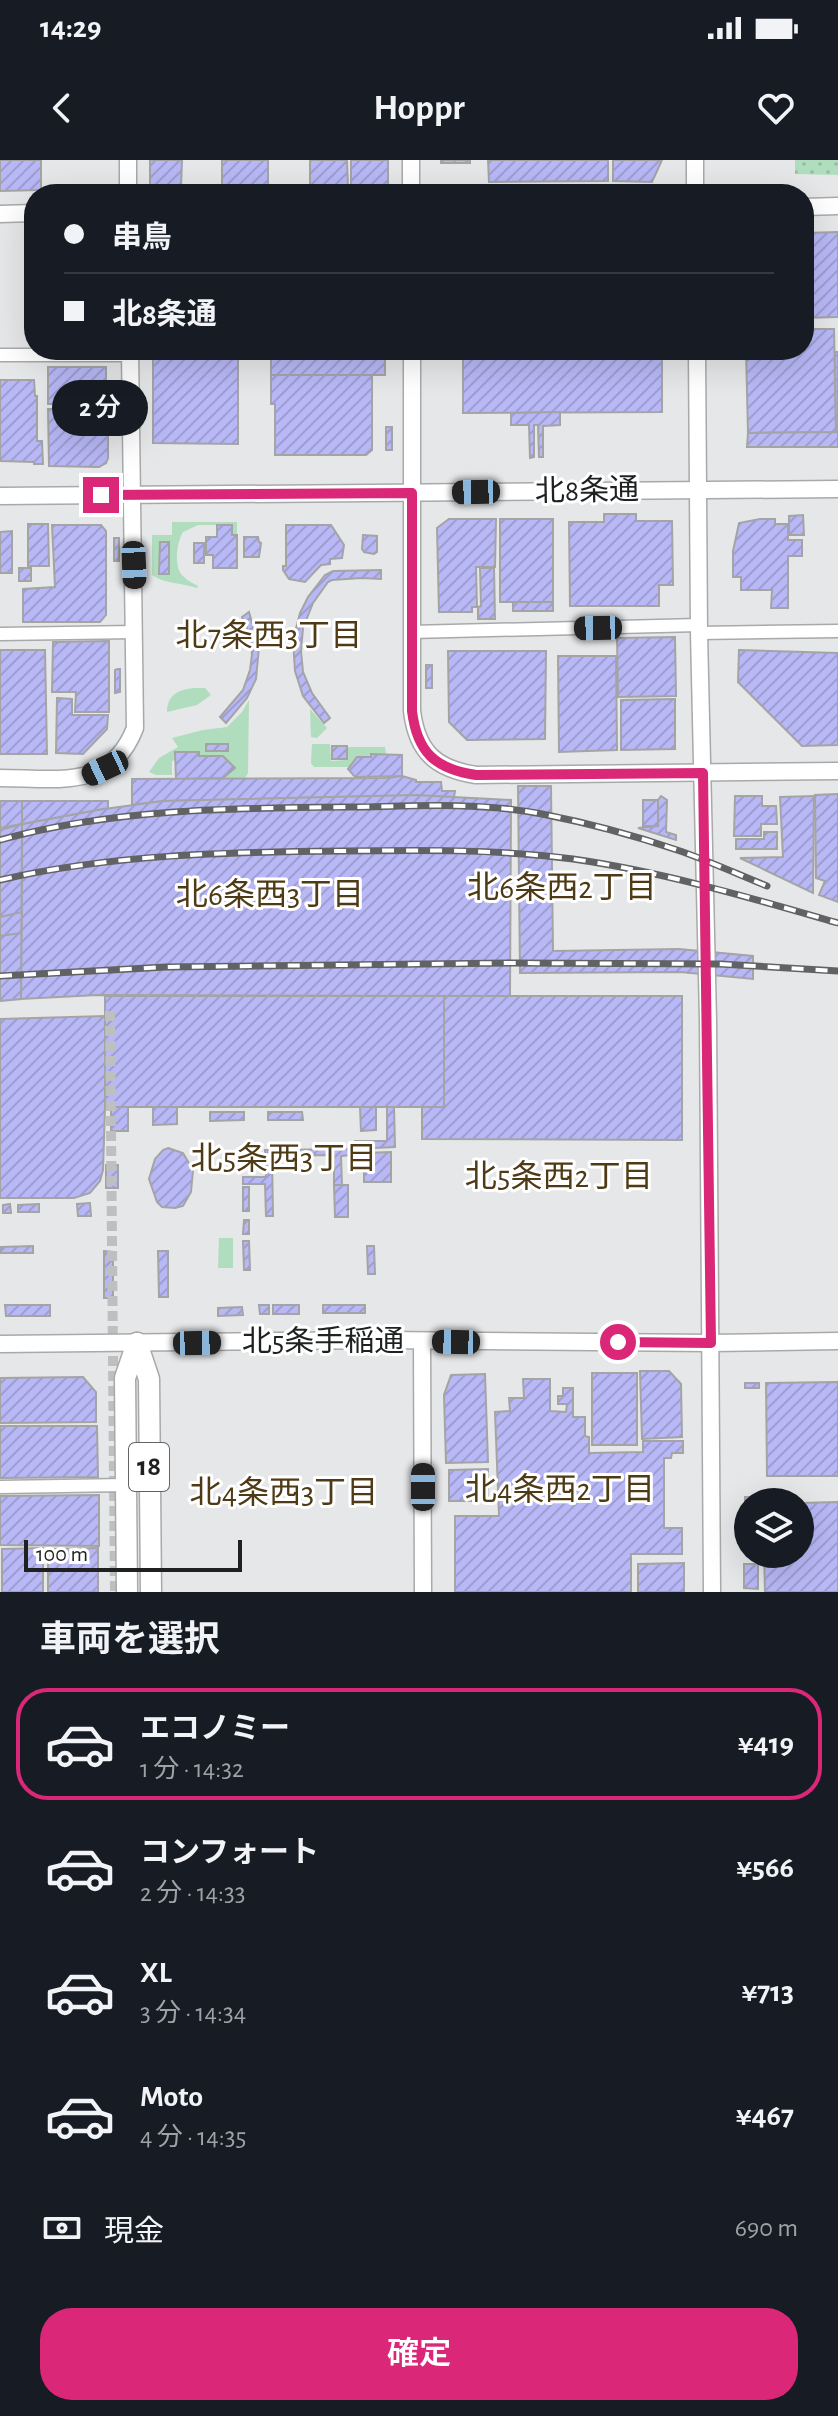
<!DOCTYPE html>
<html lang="ja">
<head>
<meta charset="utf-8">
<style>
  body { margin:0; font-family:"Alegreya Sans","Noto Sans JP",sans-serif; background:#20242c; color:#f1f3f6; height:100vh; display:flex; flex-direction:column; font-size:30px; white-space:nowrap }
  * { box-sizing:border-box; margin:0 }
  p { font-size:26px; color:#9ea1a6 }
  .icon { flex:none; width:44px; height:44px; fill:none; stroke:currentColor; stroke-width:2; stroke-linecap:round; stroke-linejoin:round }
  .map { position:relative; height:1432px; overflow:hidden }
  .sheet { display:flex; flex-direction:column; background:#171b24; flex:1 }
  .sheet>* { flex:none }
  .top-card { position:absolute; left:24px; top:24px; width:790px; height:176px; border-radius:32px; box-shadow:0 8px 32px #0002; display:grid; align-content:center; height:176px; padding:0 40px; background:#171b24 }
  .fabs { position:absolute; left:734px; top:1328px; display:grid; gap:16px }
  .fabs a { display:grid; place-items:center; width:80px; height:80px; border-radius:50%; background:#171b24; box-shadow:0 8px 32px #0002; font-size:40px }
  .scale { position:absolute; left:24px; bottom:20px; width:218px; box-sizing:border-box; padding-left:8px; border:4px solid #1f2020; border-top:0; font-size:22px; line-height:28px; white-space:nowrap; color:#1f2020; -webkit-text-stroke:6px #fff; paint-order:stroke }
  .end { position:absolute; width:36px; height:36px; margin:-18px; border:10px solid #db2777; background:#fff; box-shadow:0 0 0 4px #fff }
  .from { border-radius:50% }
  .bubble { position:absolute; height:56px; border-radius:28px; background:#171b24; box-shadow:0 8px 32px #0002; font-size:26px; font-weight:600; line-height:56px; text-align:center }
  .car { position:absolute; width:24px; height:48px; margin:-24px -12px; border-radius:10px; box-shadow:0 0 6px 2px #0007; background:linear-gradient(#222 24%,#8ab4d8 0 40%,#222 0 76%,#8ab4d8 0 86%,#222 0) }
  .top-card b { display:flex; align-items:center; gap:28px; height:76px; font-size:30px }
  .top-card b+b { border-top:2px solid #363941 }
  .top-card i { width:20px; height:20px; background:#f1f3f6 }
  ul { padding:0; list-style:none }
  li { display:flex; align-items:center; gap:24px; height:112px; margin:0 16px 12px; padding:0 24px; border:4px solid transparent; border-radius:32px }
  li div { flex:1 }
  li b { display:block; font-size:30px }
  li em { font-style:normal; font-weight:600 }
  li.active { border-color:#db2777 }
  li>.icon { width:72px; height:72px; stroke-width:1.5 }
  h2 { padding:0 40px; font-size:36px; line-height:96px }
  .pay { display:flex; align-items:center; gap:20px; height:88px; padding:0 40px; font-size:30px }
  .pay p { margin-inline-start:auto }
  .cta { display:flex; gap:16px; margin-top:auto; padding:16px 40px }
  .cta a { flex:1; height:92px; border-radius:32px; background:#db2777; color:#fff; font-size:32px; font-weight:600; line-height:92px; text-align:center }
  .status { display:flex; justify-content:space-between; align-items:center; height:56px; padding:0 40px; background:#171b24; direction:ltr }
  .status svg { height:22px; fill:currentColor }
  header { display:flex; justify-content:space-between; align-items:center; height:104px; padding:0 40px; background:#171b24; font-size:36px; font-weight:600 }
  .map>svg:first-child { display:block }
  .grass { fill:#b0ddbd }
  .park { fill:url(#park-dots) }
  .building { fill:url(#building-hatch); stroke:#a4a4a5; stroke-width:2 }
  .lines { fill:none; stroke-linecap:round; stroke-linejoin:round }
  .pedestrian-tunnel { stroke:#bebfc1; stroke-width:10; stroke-dasharray:10 5; stroke-linecap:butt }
  .minor-casing { stroke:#a8a9aa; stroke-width:15 }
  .tertiary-casing { stroke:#a8a9aa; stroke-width:19 }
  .primary-casing { stroke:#a8a9aa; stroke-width:23 }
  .minor { stroke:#fff; stroke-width:12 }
  .tertiary { stroke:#fff; stroke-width:16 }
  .primary { stroke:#fff; stroke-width:20 }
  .rail-casing { stroke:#616263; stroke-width:7 }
  .rail { stroke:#fff; stroke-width:4; stroke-dasharray:12; stroke-linecap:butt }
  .route { stroke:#db2777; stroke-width:10 }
  .labels { text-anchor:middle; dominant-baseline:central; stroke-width:6; stroke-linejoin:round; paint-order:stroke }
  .shield { fill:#fff; stroke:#626363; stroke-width:2 }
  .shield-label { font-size:28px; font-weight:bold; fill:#1f2020 }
  .street-label { font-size:30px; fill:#1f2020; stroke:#fff }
  .neighbourhood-label { font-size:32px; fill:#4e3a14; stroke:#fff }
</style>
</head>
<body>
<div class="status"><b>14:29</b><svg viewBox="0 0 49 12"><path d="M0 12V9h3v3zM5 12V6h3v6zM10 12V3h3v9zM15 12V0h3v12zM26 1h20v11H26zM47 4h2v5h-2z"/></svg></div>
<header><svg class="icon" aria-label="back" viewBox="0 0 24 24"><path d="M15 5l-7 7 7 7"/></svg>Hoppr<svg class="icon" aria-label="heart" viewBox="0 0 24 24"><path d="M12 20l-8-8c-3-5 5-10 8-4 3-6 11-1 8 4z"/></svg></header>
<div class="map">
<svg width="838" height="1432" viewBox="0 0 838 1432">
  <defs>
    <pattern id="park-dots" width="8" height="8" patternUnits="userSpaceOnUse" patternTransform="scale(2)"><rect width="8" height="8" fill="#b0ddbd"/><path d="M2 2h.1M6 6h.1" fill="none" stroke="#97bda2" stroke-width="1.8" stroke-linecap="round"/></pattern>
    <pattern id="building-hatch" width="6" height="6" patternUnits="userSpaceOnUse" patternTransform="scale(2)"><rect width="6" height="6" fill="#b8b8f7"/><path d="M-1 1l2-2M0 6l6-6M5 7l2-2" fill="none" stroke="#9e9ed3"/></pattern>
  </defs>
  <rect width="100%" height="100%" fill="#e6e7e9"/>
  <g class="grass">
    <path d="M172,362H237V375H232V365H198L183,372C177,382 174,403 181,414C185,419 192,423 198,426L197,428C183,423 165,424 152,415V375H172Z"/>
    <path d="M193,528H205L211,535L197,545L167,552C167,535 178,530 193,528Z"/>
    <path d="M249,540L248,613L244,620H194L223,618L234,608L223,596H199V593H175V600L172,601V615H156L149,612L159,598L178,587L172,578L203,570L227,567L242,552Z"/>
    <path d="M310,549L327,568L317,578L311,577Z"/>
    <path d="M312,584H330L331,601L346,600L347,587H385L386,594L357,597L350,607H314L311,603Z"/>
    <path d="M219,1078H233V1108H218Z"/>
  </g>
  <path class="park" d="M795,0H838V15L795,14Z"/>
  <g class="building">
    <path d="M0,0H41V30L0,31Z"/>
    <path d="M150,0H182L181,27L150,28Z"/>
    <rect x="222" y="0" width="46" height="25"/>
    <path d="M310,0H347L348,28L310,27Z"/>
    <path d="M351,0H388V27L351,28Z"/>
    <rect x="441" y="0" width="29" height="3"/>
    <path d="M488,0H608V21L489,22Z"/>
    <path d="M613,0H662L652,22L613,21Z"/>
    <path d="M838,72V157L804,158V73Z"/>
    <path d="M804,169H834L836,272L748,273L746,190H804Z"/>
    <path d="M153,190H238V284L153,283Z"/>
    <rect x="271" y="190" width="114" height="25"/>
    <path d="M463,190H662V252L463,253Z"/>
    <path d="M835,192H838V287H747L748,273L836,272Z"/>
    <rect x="48" y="207" width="58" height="37"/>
    <path d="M271,215H372V290L366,295H275V244H271Z"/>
    <path d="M0,220H34L35,236H37V281H42L43,304H34V302L0,301Z"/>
    <path d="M48,249H110V274H108V298L106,303L99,307L49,306Z"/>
    <path d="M560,252V265L543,266V297H539L538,265H534V297L530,298L529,265H511V253Z"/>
    <rect x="386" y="267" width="6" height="23"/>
    <path d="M604,354H636V361H672L673,425H659V446H570L569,362H604Z"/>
    <path d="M803,355L804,375H789V356Z"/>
    <path d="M449,359H496L495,407H476L477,447H472V452H439L437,368Z"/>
    <path d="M500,359H553V451H513V442H500Z"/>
    <path d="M760,359H775V364H788V380H802V396H788V448H771L772,430H741V417H733V391L739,363Z"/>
    <path d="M28,364H48L49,406H28Z"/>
    <path d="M52,365H101L106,371V455L100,462H23V429L55,427Z"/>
    <path d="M217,365H232V375H237V408H213V395H206V377H217Z"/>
    <path d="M286,365H331L344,385L342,398L330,399V404L321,405L305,422L289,419L283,410V406H286Z"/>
    <path d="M12,371V413H0V372Z"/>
    <path d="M363,375L377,376V392L374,394L364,392L362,389Z"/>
    <path d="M244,377H258L259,382L261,383L259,397H244Z"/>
    <rect x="114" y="378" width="5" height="23"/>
    <path d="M160,382H169V414H159Z"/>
    <rect x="194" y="383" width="10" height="20"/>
    <rect x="19" y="408" width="12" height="13"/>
    <path d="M480,408H494L495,459H478V447L481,446Z"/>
    <path d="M381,410V419L361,418L332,420L328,422L313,443L303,468L301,491L303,512L312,533L330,558L324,563L303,536L295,511L293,480L300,453L308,437L325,415L333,411Z"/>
    <rect x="513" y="442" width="40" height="9"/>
    <path d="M249,452L259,487L256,519L247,538L226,563L220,557L243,530L250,510L252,495L250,475L242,457Z"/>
    <path d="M675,477L676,536L618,537L617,478Z"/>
    <path d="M109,481V552H75L76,532H52L53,482Z"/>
    <path d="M0,490H45L47,594H0Z"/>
    <path d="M739,490L838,493V585L802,586L738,522Z"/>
    <path d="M448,491H546L545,579L467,580L449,562Z"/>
    <path d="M558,496H616L617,590L559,592Z"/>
    <rect x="426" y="505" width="6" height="23"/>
    <path d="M118,509H120V532L115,533V510Z"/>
    <path d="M57,538L72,539V555H108L107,569L83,594L56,593Z"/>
    <path d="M675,539V589L621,590V540Z"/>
    <rect x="206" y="584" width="22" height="7"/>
    <rect x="332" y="586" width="15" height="13"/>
    <path d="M175,592H199V596H223L235,608L223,618L176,619Z"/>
    <path d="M371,594L402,595V616L355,617L348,609L357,597H371Z"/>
    <path d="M402,616L416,620V622H441L442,631H455L454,637L387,636L163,641L132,645V619L387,618Z"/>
    <path d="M518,626H551L553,791L679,789L753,796V819L680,812L520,813Z"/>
    <path d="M838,634V742L819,735L825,721L816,718L815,635Z"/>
    <path d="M415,635L511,640L510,836L98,835L21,839L22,664L97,650L163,641Z"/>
    <path d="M661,636L667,640L666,672L676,675V680L638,668L658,666V640Z"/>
    <path d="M735,636H762V646H776L777,664H761V676H734Z"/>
    <path d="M814,636L813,733L740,698L783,697L780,637Z"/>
    <rect x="643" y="640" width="15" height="26"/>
    <path d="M0,641H22V664L0,668Z"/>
    <path d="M22,641H108V648L22,664Z"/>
    <path d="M22,664L21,839L0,841V670Z"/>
    <path d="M764,672H777V689H736V679H764Z"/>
    <path d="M22,752L21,773L0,776V757Z"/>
    <rect x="105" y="836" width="339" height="111"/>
    <path d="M444,836H682V980L422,979V947H444Z"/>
    <path d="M105,856V947L103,1010L100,1021L90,1033L74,1038H0V859Z"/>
    <rect x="111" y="947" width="17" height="24"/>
    <path d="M153,947H177V964L153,965Z"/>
    <path d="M360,947H376V970L361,971Z"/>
    <path d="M387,947H394L395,987L373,988V993L341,996L342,1025H334V995L272,996L273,1056H266L265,1024H243V1017H266L265,990L355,989V981H387Z"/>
    <path d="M210,952H244V960L210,961Z"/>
    <path d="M268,952H302L303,960H268Z"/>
    <path d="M168,988L183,993L193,1010L191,1032L183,1046L175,1048L162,1047L157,1042L149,1019L155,999L163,990Z"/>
    <path d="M391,992V1022H364V993Z"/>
    <rect x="106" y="1005" width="12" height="23"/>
    <path d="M334,1025H348V1057H335Z"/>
    <rect x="243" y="1027" width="6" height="24"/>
    <path d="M90,1043L91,1056H78L77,1044Z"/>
    <path d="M10,1044L11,1053H3V1045Z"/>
    <path d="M39,1044V1052H18V1045Z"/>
    <path d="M244,1060H249V1074H243Z"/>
    <path d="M243,1081H249L250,1110H244Z"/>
    <path d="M33,1086V1093H1V1087Z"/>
    <path d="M367,1086H374L375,1114H368Z"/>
    <path d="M104,1091L113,1092V1138H104Z"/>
    <path d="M158,1091H168V1137H159Z"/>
    <path d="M5,1145H50V1156H6Z"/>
    <path d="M259,1145H269V1154H260Z"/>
    <rect x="273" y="1145" width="26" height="9"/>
    <rect x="323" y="1145" width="42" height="8"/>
    <path d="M242,1147L243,1155L218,1156V1148Z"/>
    <path d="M640,1211H669L681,1224L682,1277L642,1279Z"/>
    <rect x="592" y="1213" width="45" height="72"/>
    <path d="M485,1214L488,1302L446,1303L444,1235L451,1215Z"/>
    <path d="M83,1217L96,1232V1262L0,1263V1218Z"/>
    <path d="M523,1219H550V1251L566,1252L567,1244H558V1236H563V1228H573V1257H585V1276L589,1277V1293L643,1292V1281H683V1293H672L671,1298H664V1368H682V1394H631V1432H455V1356H499L495,1252L510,1251L509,1238H524Z"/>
    <path d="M838,1222V1316H767L766,1223Z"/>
    <rect x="745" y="1223" width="14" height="5"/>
    <path d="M0,1266H97L98,1317L0,1318Z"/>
    <path d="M488,1309V1341H449V1310Z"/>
    <path d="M99,1335V1386L0,1385V1336Z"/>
    <path d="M745,1337H757V1342H748V1356H745Z"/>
    <path d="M838,1342V1432H765L764,1394H800V1343Z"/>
    <path d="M43,1388V1432H2V1389Z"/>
    <path d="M98,1388V1432H48V1389Z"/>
    <path d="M684,1403V1432H638V1404Z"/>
    <path d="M744,1404H758V1429L744,1428Z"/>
  </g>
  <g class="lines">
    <path class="pedestrian-tunnel" d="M110,851L115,1432"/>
    <g class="minor-casing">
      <g id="minor">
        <path d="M0,195H130"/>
        <path d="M411,472L699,465"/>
        <path d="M699,473L838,471"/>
        <path d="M0,474L135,472"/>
        <path d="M0,1327L126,1325"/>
      </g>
    </g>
    <g class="tertiary-casing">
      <g id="tertiary">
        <path d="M128,0V34"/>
        <path d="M411,0V34"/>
        <path d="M695,0V34"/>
        <path d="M804,47L838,46"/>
        <path d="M0,54L34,53"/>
        <path d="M412,190V551C417,592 436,609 476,615L838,611"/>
        <path d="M697,190L699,473L708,860L712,1432"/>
        <path d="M0,336L838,329"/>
        <path d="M0,618C56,618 111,631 135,568L130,190"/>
        <path d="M422,1181L423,1432"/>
        <path d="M0,1184L384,1180L711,1183L838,1181"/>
      </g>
    </g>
    <g class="primary-casing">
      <g id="primary">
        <path d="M137,1183L149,1219L151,1432"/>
        <path d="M127,1432L125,1218L137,1183"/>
      </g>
    </g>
    <use href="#minor" class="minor"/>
    <use href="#tertiary" class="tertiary"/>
    <use href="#primary" class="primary"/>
    <g class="rail-casing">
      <g id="rail">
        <path d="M0,680C116,648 235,648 355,647C417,646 481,642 542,654C588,663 633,675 677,690C707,700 737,714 767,726"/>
        <path d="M0,720C113,694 228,692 343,691C420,690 497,689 573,699C664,712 751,738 838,763"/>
        <path d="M0,816L166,807L512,803L720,804L838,811"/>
      </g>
    </g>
    <use href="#rail" class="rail"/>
  </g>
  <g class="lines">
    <path class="route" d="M101,335L412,333V551C417,592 435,609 476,615L703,613L711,1183L618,1182"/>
  </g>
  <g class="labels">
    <rect class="shield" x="129" y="1283" width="40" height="48" rx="6"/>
    <g class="shield-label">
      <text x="149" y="1307">18</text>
    </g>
    <g class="street-label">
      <text transform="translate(587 331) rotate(-1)">北8条通</text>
      <text x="323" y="1182">北5条手稲通</text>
    </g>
    <g class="neighbourhood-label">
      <text x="269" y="476">北7条西3丁目</text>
      <text x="562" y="728">北6条西2丁目</text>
      <text x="270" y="735">北6条西3丁目</text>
      <text x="284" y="999">北5条西3丁目</text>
      <text x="559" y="1017">北5条西2丁目</text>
      <text x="560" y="1330">北4条西2丁目</text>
      <text x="284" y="1333">北4条西3丁目</text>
    </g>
  </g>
</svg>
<div class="fabs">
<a><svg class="icon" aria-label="layers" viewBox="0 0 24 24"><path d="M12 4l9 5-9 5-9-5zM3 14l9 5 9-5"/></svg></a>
</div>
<div class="scale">100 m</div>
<i class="end from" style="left:618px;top:1182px"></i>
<i class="end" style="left:101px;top:335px"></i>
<div class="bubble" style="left:52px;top:220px;width:96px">2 分</div>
<i class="car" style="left:476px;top:332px;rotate:269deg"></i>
<i class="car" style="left:134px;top:405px;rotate:178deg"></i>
<i class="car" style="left:598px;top:468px;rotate:269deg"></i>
<i class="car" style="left:105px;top:608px;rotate:245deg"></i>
<i class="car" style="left:456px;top:1182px;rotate:271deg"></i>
<i class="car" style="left:197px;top:1183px;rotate:89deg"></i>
<i class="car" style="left:423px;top:1327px;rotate:0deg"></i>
<div class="top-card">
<b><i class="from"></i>串鳥</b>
<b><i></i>北8条通</b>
</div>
</div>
<section class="sheet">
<h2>車両を選択</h2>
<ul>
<li class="active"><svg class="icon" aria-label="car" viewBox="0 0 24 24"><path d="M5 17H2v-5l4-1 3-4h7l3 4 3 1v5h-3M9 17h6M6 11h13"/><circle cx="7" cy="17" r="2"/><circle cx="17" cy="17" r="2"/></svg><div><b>エコノミー</b><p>1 分 · 14:32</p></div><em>¥419</em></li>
<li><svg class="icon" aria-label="car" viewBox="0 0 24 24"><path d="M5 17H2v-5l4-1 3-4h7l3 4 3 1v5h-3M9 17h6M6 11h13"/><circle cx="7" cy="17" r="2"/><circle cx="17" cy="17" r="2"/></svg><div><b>コンフォート</b><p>2 分 · 14:33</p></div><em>¥566</em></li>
<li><svg class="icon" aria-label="car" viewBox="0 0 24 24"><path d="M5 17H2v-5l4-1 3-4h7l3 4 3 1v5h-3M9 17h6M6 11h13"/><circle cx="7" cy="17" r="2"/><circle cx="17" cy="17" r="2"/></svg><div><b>XL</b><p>3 分 · 14:34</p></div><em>¥713</em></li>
<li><svg class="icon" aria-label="car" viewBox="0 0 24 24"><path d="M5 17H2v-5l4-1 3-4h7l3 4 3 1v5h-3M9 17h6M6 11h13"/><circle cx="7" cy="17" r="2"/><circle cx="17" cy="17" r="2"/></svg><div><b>Moto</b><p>4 分 · 14:35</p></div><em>¥467</em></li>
</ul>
<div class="pay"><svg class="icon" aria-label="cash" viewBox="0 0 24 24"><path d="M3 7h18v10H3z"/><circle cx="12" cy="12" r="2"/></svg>現金<p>690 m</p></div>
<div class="cta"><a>確定</a></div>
</section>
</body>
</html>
